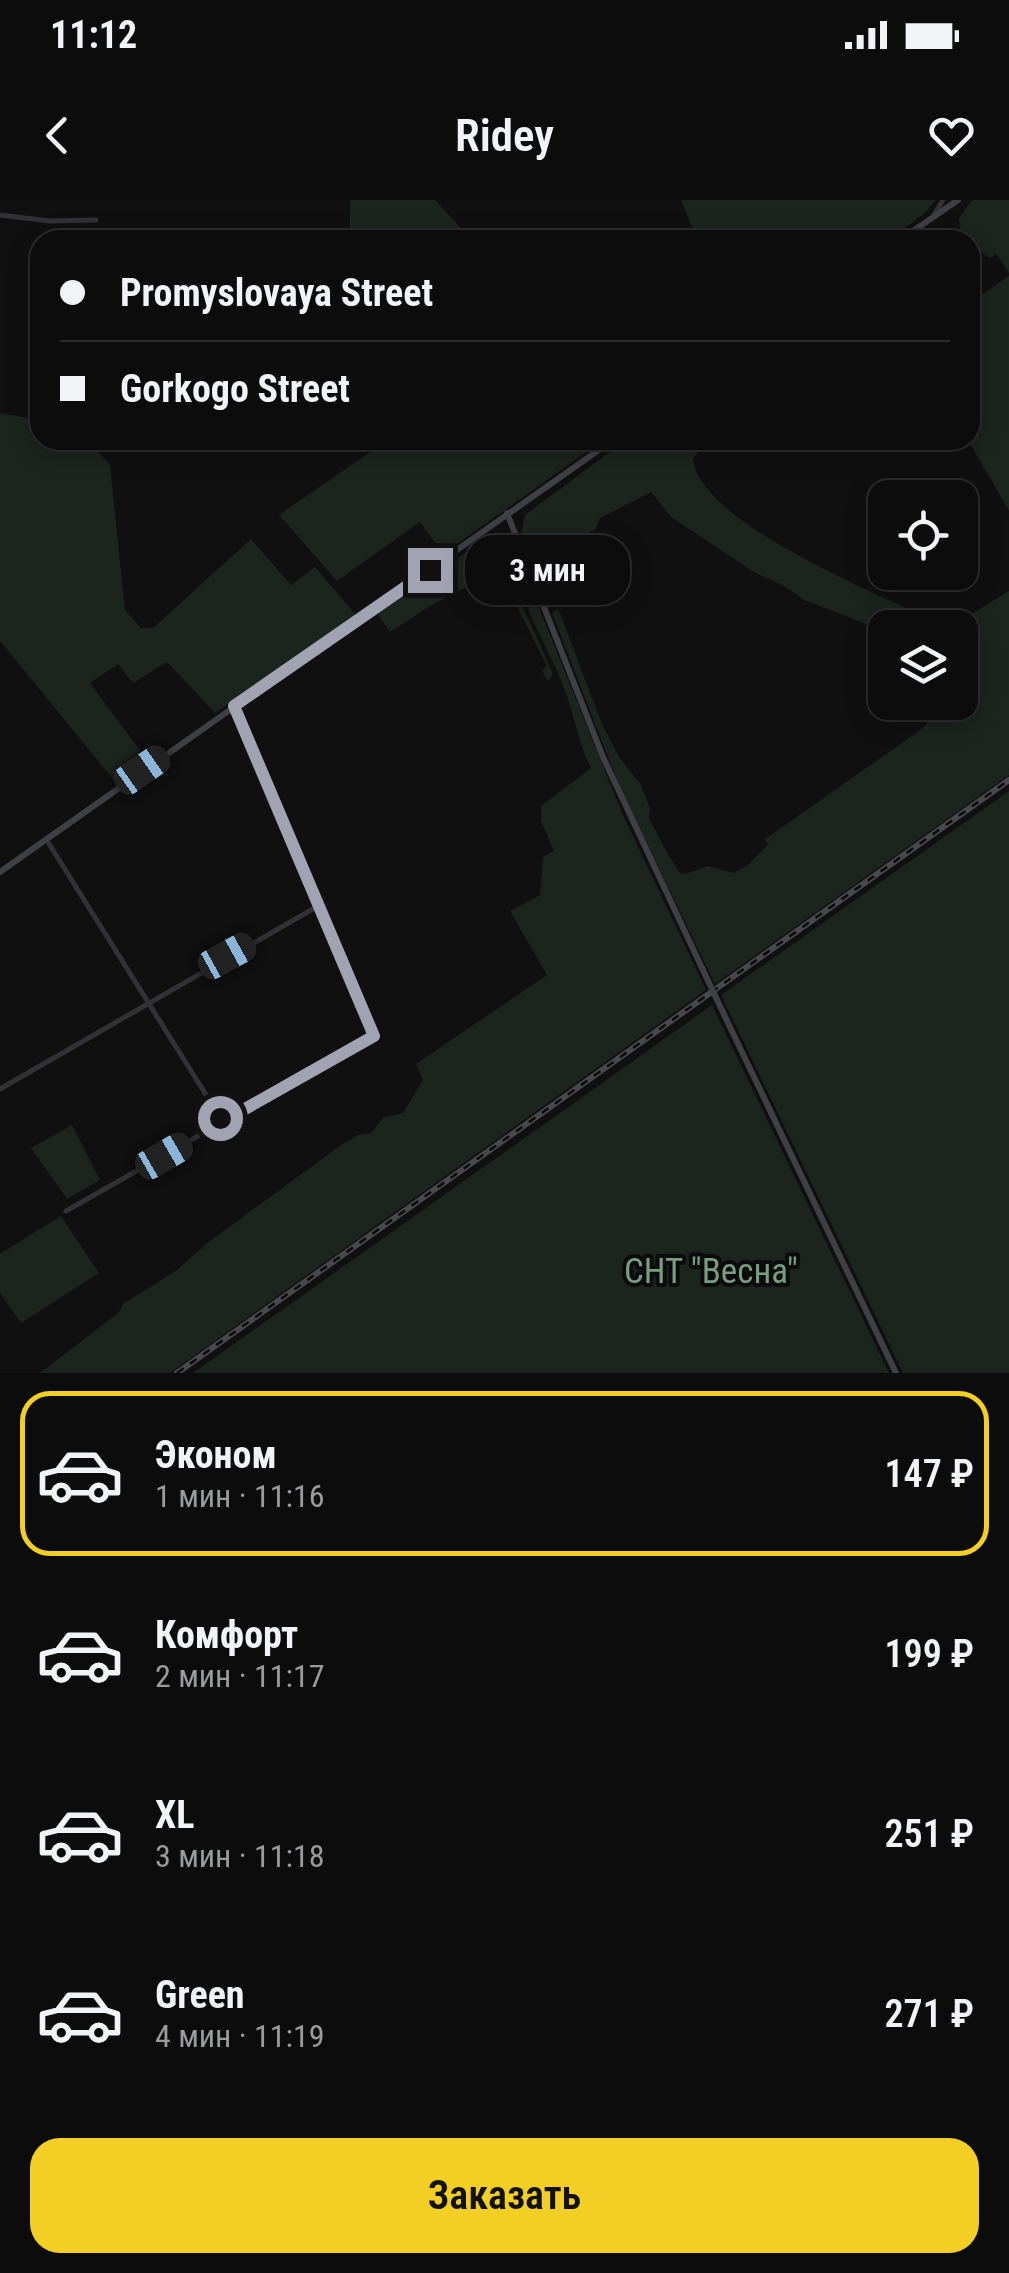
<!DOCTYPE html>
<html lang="ru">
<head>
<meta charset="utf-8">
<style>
  body { margin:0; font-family:"Roboto Condensed",sans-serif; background:#1a1a1b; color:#f1f3f6; height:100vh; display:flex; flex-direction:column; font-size:38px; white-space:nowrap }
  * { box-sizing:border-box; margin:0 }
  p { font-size:32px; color:#9a9b9d }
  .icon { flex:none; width:55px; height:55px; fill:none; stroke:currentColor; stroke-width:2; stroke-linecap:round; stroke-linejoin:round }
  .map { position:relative; height:1173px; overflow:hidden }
  .side { display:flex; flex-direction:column; background:#0c0c0d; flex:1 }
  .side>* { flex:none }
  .banner { position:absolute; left:30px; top:30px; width:950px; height:220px; border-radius:30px; box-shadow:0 5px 25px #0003,0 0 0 2px #2c2c2e; display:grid; align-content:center; height:220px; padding:0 30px; background:#0c0c0d }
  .controls { position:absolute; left:868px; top:280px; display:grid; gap:20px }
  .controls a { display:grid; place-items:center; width:110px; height:110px; border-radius:20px; background:#0c0c0d; box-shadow:0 5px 25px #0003,0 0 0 2px #2c2c2e; font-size:50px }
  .end { position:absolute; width:45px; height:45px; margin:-22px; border:12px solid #a1a3b2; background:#111; box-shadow:0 0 0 5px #111 }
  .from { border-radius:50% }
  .bubble { position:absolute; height:70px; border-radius:30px; background:#0c0c0d; box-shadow:0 5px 25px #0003,0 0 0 2px #2c2c2e; font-size:32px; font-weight:600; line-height:70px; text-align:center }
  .car { position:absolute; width:30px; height:60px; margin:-30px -15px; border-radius:12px; box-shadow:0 0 8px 2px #0007; background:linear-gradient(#222 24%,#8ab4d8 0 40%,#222 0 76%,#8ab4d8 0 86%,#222 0) }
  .banner b { display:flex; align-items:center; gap:35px; height:95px; font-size:38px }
  .banner b+b { border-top:2px solid #2c2c2e }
  .banner i { width:25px; height:25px; background:#f1f3f6 }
  ul { padding:18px 0 0; list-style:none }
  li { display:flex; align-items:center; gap:30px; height:165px; margin:0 20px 15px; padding:0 10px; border:5px solid transparent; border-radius:30px }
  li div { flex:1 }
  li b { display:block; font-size:38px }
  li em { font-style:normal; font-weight:600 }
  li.on { border-color:#f3cf26 }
  li>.icon { width:90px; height:90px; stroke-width:1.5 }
  .action { display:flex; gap:20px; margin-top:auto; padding:20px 30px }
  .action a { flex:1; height:115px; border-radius:30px; background:#f3cf26; color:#111; font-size:40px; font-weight:600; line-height:115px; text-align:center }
  .status { display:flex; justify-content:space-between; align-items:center; height:70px; padding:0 50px; background:#0c0c0d; direction:ltr }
  .status svg { height:28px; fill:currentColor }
  header { display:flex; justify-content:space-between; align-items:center; height:130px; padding:0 30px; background:#0c0c0d; font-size:45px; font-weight:600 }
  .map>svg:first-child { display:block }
  .green { fill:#1c241e }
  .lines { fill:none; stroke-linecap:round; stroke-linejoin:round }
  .street { stroke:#313136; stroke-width:5 }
  .secondary { stroke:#3f3f46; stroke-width:6 }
  .rail-casing { stroke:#48484f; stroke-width:6 }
  .rail { stroke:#0b0b0c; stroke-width:2.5; stroke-dasharray:8; stroke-linecap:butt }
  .secondary-bridge { stroke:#3f3f46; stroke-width:6 }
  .route { stroke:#a1a3b2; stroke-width:12 }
  .labels { text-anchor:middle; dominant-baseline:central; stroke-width:8; stroke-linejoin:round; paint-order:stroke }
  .park-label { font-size:35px; fill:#779e80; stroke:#0b0b0c }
</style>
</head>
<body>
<div class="status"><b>11:12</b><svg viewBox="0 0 49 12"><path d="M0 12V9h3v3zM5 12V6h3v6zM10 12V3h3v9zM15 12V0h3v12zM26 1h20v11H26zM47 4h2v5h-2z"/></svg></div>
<header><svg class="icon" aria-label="back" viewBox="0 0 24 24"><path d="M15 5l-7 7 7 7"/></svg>Ridey<svg class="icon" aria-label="heart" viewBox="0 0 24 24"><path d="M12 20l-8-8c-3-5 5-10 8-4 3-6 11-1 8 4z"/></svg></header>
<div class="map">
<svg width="1009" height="1173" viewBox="0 0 1009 1173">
  <rect width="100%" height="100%" fill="#101011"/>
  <g class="green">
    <path d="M350,0H435L472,40H350Z"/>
    <path d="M681,0H936L924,14L887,40H697Z"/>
    <path d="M972,0H1009V73L996,54L990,58L978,50L970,56V40H961L959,18Z"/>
    <path d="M1009,76V311L968,240L970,103Z"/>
    <path d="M0,213L40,220V240H87L110,265L125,410L141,428H153L251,339L291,385L315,367L356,415L215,513L167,462L133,483L118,464L90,483L148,561L117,584L0,441Z"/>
    <path d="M387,240H603L443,354L420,322L337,381L279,315Z"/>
    <path d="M626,240H711L693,258C698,322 875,392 929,419L936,427L885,428V431L804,400L786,387L754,372L671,317L651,292L600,318L595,330L580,336C562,329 545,347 530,359L521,334L525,315Z"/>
    <path d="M499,335L511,344L533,393L531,398L521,395L491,346V339Z"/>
    <path d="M480,346C508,367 538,440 553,474L548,482L542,471L547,466L514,400L509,402L494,373L435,403L390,432L378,415L379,411L474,347Z"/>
    <path d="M1009,391V575L715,784L621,590L552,413L558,408L602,524L619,557L641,585L650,608L649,618L667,653L680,673L685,674L708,666L734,673L748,665L769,643L764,640L923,528L935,513L931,503L960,502V428L950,427Z"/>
    <path d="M530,406L539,408L623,615L706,790L170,1173H40L118,1113L123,1104L177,1070L206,1044L341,945L358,935L371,933L383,918L403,913L423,880L416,864L547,775L510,711L540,695L543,657L554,651L541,621V606L591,568C578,543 575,517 565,491C555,463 540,437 528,410Z"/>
    <path d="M1009,591V1173H903L721,795Z"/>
    <path d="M712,805L889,1173H193Z"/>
    <path d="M72,925L100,980L67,999L31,948Z"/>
    <path d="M61,1016L99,1073L21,1123L0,1093V1054Z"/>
  </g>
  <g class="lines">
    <g class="street">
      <path d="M0,15L50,21L96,20"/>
      <path d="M934,15L943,0"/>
      <path d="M46,639L223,922"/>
      <path d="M0,889L318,706"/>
      <path d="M66,1011L374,836L234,506"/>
    </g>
    <g class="secondary">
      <path d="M900,40L958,0"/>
      <path d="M507,313L603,557L702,768"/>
      <path d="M0,672L613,240"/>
      <path d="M729,825L896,1173"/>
    </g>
    <g class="rail-casing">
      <path id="rail" d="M177,1173L1009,580"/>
    </g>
    <use href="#rail" class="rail"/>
    <path class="secondary-bridge" d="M702,768L729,825"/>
  </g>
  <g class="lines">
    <path class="route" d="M220,918L222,922L374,836L234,506L430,370"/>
  </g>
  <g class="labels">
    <g class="park-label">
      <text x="711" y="1071">СНТ "Весна"</text>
    </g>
  </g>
</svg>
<div class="controls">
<a><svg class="icon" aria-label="locate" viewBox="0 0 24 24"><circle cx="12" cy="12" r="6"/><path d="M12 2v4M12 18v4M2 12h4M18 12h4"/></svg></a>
<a><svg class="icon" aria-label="layers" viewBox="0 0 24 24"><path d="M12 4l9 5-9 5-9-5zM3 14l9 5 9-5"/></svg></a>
</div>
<i class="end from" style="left:220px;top:918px"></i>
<i class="end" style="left:430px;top:370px"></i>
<div class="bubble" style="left:465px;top:335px;width:165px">3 мин</div>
<i class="car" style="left:142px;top:570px;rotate:55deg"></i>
<i class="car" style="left:227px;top:756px;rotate:61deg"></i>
<i class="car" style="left:164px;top:956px;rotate:60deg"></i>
<div class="banner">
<b><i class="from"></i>Promyslovaya Street</b>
<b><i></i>Gorkogo Street</b>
</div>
</div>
<section class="side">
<ul>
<li class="on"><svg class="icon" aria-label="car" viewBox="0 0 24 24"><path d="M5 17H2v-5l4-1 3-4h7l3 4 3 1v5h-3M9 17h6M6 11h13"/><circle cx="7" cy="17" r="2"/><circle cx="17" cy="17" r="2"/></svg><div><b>Эконом</b><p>1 мин · 11:16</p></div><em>147 ₽</em></li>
<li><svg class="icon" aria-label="car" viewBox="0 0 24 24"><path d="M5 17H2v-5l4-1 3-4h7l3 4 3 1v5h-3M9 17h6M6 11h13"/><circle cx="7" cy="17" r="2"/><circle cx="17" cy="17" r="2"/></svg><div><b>Комфорт</b><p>2 мин · 11:17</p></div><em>199 ₽</em></li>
<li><svg class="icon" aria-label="car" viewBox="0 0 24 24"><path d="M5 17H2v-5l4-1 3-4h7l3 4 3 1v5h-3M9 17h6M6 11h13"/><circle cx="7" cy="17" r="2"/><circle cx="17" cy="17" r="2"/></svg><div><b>XL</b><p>3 мин · 11:18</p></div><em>251 ₽</em></li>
<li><svg class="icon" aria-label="car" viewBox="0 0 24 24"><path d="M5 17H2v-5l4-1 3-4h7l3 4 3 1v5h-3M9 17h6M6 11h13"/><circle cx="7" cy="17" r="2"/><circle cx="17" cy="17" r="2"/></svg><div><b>Green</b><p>4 мин · 11:19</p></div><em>271 ₽</em></li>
</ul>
<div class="action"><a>Заказать</a></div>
</section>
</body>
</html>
